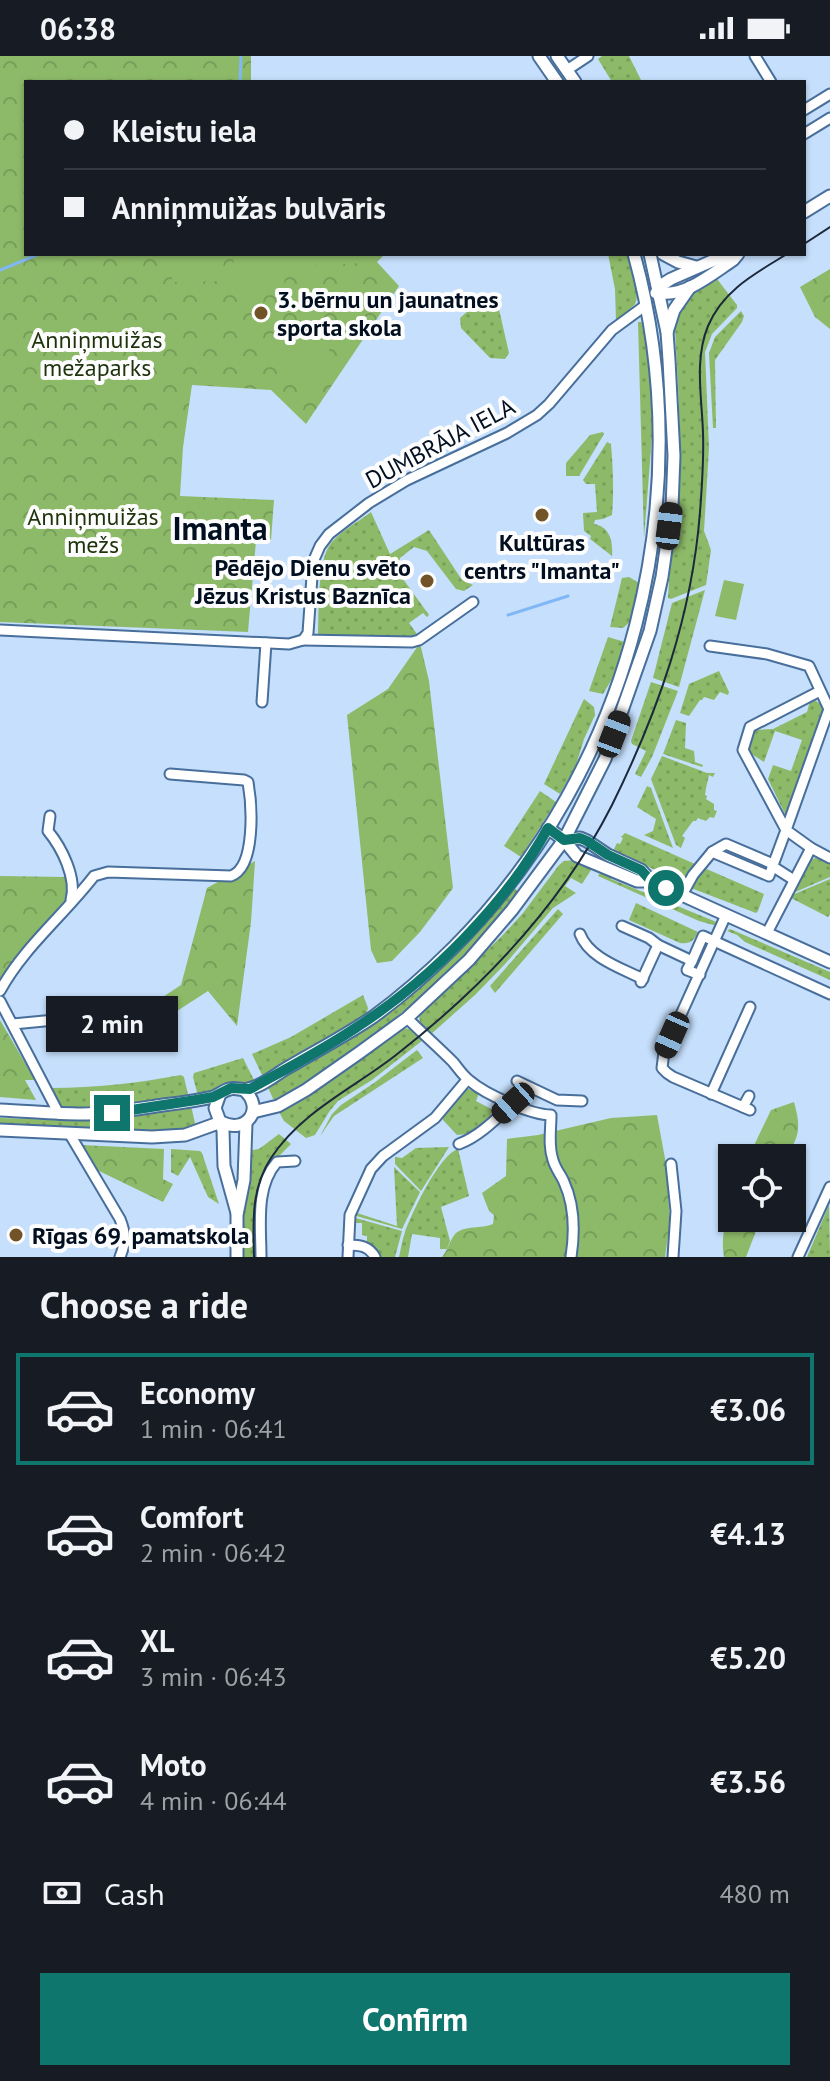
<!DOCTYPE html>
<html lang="en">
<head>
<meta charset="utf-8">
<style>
  body { margin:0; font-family:"PT Sans",sans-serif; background:#20242c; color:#f1f3f6; height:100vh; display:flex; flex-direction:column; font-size:30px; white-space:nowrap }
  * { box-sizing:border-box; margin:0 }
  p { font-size:26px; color:#9ea1a6 }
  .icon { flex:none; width:44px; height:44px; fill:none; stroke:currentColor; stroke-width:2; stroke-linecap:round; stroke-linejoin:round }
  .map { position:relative; height:1201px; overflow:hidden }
  .details { display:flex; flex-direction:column; background:#171b24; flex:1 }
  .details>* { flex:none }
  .banner { position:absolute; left:24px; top:24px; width:782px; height:176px; border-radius:0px; box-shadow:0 2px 6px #0004; display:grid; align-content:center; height:176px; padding:0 40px; background:#171b24 }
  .tools { position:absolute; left:718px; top:1088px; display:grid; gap:16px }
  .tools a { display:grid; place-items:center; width:88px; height:88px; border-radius:0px; background:#171b24; box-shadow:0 2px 6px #0004; font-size:40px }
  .end { position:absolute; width:36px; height:36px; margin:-18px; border:10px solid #0f766e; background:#fff; box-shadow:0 0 0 4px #fff }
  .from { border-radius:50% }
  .bubble { position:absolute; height:56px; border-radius:0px; background:#171b24; box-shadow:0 2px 6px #0004; font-size:26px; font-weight:700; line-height:56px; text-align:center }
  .car { position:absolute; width:24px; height:48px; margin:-24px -12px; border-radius:10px; box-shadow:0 0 6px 2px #0007; background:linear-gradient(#222 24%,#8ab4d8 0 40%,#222 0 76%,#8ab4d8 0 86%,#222 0) }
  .banner b { display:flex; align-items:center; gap:28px; height:76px; font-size:30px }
  .banner b+b { border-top:2px solid #363941 }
  .banner i { width:20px; height:20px; background:#f1f3f6 }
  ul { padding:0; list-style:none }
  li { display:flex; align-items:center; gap:24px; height:112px; margin:0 16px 12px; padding:0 24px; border:4px solid transparent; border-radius:0px }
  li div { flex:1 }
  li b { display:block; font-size:30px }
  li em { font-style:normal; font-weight:700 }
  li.current { border-color:#0f766e }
  li>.icon { width:72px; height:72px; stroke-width:1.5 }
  h2 { padding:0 40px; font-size:36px; line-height:96px }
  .pay { display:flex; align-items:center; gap:20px; height:88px; padding:0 40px; font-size:30px }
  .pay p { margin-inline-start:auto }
  .button { display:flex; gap:16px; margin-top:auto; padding:16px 40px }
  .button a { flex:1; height:92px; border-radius:0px; background:#0f766e; color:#fff; font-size:32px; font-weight:700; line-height:92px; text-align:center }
  .status { display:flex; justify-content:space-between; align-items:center; height:56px; padding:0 40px; background:#171b24; direction:ltr }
  .status svg { height:22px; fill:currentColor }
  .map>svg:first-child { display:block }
  .grass { fill:url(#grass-dots) }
  .forest { fill:url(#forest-crowns) }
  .garden { fill:#8dba68 }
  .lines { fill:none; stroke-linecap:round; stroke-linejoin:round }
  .stream { stroke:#80b7f5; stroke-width:3 }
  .minor-casing { stroke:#486f9b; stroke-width:13 }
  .tertiary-casing { stroke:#486f9b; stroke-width:15 }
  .minor { stroke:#fff; stroke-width:9 }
  .tertiary { stroke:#fff; stroke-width:11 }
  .tram { stroke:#1b293c; stroke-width:2 }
  .route { stroke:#0f766e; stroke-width:10 }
  .poi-dot { fill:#725328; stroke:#fdfdfd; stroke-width:3 }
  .labels { text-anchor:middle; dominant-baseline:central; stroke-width:8; stroke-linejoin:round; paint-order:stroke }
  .poi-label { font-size:24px; font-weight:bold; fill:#020f20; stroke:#fdfdfd; text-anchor:start }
  .park-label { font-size:24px; fill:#1e320c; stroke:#fdfdfd }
  .street-label { font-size:24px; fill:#020f20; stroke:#fdfdfd }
  .district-label { font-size:32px; font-weight:bold; fill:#020f20; stroke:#fdfdfd }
</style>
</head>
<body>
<div class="status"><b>06:38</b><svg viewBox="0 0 49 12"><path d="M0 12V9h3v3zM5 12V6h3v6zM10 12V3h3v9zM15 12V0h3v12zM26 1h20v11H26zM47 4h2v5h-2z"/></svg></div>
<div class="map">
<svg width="830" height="1201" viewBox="0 0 830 1201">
  <defs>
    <pattern id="grass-dots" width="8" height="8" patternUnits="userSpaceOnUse" patternTransform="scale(2)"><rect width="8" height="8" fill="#8dba68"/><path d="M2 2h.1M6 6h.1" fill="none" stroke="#789f5a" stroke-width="1.8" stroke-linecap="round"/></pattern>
    <pattern id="forest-crowns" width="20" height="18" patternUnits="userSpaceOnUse" patternTransform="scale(2)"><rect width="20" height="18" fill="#8dba68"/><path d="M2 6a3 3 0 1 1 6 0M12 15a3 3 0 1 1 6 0" fill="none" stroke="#789f5a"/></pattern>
  </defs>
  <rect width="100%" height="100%" fill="#c5dffc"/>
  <g class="grass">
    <path d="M602,0H629L642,26H612L598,3Z"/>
    <path d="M608,198H626C631,208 641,239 635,248C630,254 621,260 616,265L615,233Z"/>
    <path d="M714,219L737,249V252L712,278L705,296L709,392L704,475L711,494L706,529L671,543L668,542C670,497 678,453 679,407C681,363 677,317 675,272C683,243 690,236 714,219Z"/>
    <path d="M477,247L498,249L509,297L505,303L490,302L461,272L460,262Z"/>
    <path d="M741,255L744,260L742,266L715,304L716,372H713L709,297L715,281Z"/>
    <path d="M638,266H642L644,269L654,354L644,482Z"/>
    <path d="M603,376L604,378L579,420H566V407L590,379Z"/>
    <path d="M607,386L611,388C613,412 614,436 612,459L603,463L595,464L594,468C610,471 613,485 612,500L590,483L591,480L584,475L583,457L597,456L595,428H586L583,424Z"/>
    <path d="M371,456L390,498L429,474L462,524L473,529L464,535L456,533L427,495L414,491L400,502L398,516L429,559L427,561L423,557L409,567L417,578L408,581L318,579C319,555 317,505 331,487C341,475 358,466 371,456Z"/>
    <path d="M629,521L639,527L631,565L623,572L610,571L622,522Z"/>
    <path d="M705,534L679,631L653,622L672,547Z"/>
    <path d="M608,581L625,586L616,616L603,638L589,635Z"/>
    <path d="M719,615L729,636L728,639L720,636L714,644L704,641L702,644H700L689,660L680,657L689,628Z"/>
    <path d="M651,626L678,635L652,701L641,721L635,718L646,695L632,688L631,685Z"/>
    <path d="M584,643L594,651L595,659L584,683L576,709L560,738L544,728Z"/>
    <path d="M813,643L822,649L823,658L787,759L785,758L768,723L773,709L791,715L802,684L775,675L764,706L747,695L755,674L773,673L807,656L810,645Z"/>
    <path d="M676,664L686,667L685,692L694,695L695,706L703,709L702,711L663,698Z"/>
    <path d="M662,700L707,717H715L713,721L709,719L706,732L705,739L707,740L706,743L714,748V754L717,755L714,762L710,761L706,765L698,762L696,765H693L682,780L685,782L681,792L676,789L651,723Z"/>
    <path d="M647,730L651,732L673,792L644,779L653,775L656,763L637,751Z"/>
    <path d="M540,735L556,746L521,801L504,790Z"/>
    <path d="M625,777L695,808L685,824L680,827L626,799L623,803L612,797L617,787L620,788L623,782L621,781Z"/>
    <path d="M817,801L830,807V821L793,837L809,805Z"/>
    <path d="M577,804L593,811L582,828L571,822L565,830L576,837L553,852L506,907L475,939L430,979L420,968L419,958L502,880L523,857L559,809L564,805Z"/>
    <path d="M702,811L764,838L758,855L756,857L691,832Z"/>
    <path d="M601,815L612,819L611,823L714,865L717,867V870L699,865L598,820Z"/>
    <path d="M830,823V858L828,861L791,842L792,839Z"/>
    <path d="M515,832L518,836C467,908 398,963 327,1012C310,1024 293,1038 275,1047L266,1027L319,1001L381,962L416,935L448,905L484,868Z"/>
    <path d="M636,847L698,876C694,885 690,888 680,887L629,864Z"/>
    <path d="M558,853L563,858L495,937L490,930Z"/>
    <path d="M730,873L830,916V924L745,886L737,879L727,875Z"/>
    <path d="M363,939L368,952L366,959L263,1021L252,998L291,981Z"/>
    <path d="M402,972L410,973L423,984L372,1024L338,1045L329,1056L315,1079L306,1082L284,1065L278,1054L295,1043L303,1044Z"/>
    <path d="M417,994L423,1002L334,1060L320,1080L332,1058L341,1049L374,1027Z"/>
    <path d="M243,1002L255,1026L198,1040L193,1021L194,1017Z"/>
    <path d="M181,1019L184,1021L189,1043L184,1044L179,1041L124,1050L67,1054L59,1050L51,1032C95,1032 138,1027 181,1019Z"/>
    <path d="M464,1033H469L479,1037L476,1045L493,1054C487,1067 472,1079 457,1079L443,1064L442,1058Z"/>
    <path d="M191,1049L196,1072L182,1076L152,1077L0,1069V1062C65,1065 127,1065 191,1049Z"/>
    <path d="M279,1078L291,1088L276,1103L255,1159L256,1201H242V1166L247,1095L259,1093Z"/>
    <path d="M449,1091L421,1135L395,1108V1101L402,1102L416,1092Z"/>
    <path d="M171,1093L200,1095L202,1097L219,1148L208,1141L190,1101L178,1120L171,1116Z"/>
    <path d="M458,1093L469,1140L441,1151L450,1185L447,1193H440V1182L412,1178L408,1201H399C401,1193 402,1184 405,1176C412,1157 439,1099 458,1093Z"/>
    <path d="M394,1111L420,1136L402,1173L353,1159L354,1156L397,1170Z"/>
    <path d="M829,1149L830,1201H807Z"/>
    <path d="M352,1161L402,1175L395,1201H380L373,1190L367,1188V1180L362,1179V1167H353Z"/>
  </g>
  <g class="forest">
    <path d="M0,0H251V26H26V198H385L377,206L399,230L306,368L271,334L192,329L183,391L180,440L274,444L271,484L256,485L248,576L0,566Z"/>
    <path d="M830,213V273L815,261L800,231Z"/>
    <path d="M420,587L429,625L453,832L420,876L392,905L377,907L371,894L347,659L388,633Z"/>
    <path d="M255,805L251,866L237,970L208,935L129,986L122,968L181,929L207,832Z"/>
    <path d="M0,820L66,821L67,842L0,923Z"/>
    <path d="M0,964L35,1024H25L36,1044L0,1041Z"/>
    <path d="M794,1046C801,1071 800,1081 785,1102H748L771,1054Z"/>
    <path d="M657,1059L666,1108L670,1167L665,1201H442C448,1194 450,1184 455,1178C464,1169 482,1173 493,1168L494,1159L489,1155L482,1137L506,1120L507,1083L538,1079L611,1062Z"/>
    <path d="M82,1089L164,1093L163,1123L173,1128L163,1146L95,1113Z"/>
    <path d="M732,1150V1162H749L758,1170L746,1201H724C721,1185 724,1165 732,1150Z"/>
  </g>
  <g class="garden">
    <path d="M171,198H223L224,225L172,226Z"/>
    <path d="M233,198H283L285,237L236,239Z"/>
    <path d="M292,198H376V206L293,211Z"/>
    <path d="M329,277L330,322L277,323L276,278Z"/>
    <path d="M724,524L744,528L736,564L715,560Z"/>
  </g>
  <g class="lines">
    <g class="stream">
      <path d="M240,26L241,0"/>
      <path d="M0,214L39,198"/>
      <path d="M508,559L568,540"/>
    </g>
    <g class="minor-casing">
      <g id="minor">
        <path d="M755,0L771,26"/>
        <path d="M567,14L588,0"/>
        <path d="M804,54L830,38"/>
        <path d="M804,78L830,62"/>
        <path d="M0,574L289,588L303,584L308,577L313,506L320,490L329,478L369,447L407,424L507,377L537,359L549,348L612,274L646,249"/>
        <path d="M303,584L412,586L419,584L473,546"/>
        <path d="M710,590L767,598L809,610L829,653L786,774L811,792L830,802"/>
        <path d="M262,646L266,587"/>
        <path d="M50,760L48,775C62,792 77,822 71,844"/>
        <path d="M712,796L726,788L773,808"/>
        <path d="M772,810L794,824"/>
        <path d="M682,839L693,819L712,796L769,820L786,774L743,694L750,671L820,635"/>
        <path d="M726,859L664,996L662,1012L667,1017L673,1021L750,1054"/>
        <path d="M622,870L649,882L658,889"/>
        <path d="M767,877L811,792"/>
        <path d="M580,878C589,902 621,912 643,923"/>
        <path d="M692,905L703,880L830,938"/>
        <path d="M641,926L658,889L692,905L687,914L700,919"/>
        <path d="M0,935C23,892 64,859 94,820L108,816L231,820C256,811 252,749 248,726L244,724L170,718"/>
        <path d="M0,945L59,1058"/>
        <path d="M407,962C422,977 438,991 453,1006C458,1012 463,1020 470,1025C485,1038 531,1059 551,1059C551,1074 548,1090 553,1104C555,1112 561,1119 564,1126C575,1150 575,1175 571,1201"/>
        <path d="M13,968L96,960L106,958L117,950"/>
        <path d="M517,1025L557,1044L582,1045"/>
        <path d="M711,1038L750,951"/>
        <path d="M743,1051L749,1040"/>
        <path d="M69,1077L120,1163C126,1178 126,1186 120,1201"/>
        <path d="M459,1088C480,1080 497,1062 513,1047"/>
        <path d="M671,1108L676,1155L673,1201"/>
        <path d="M348,1189C360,1189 369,1190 375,1201"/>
        <path d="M261,1201C261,1170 255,1131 277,1106L295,1105"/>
        <path d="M348,1201L350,1159L371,1113L383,1100L435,1062L467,1024"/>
        <path d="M798,1201L830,1131"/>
      </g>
    </g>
    <g class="tertiary-casing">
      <g id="tertiary">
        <path d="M539,0L557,26"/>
        <path d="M557,0L575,26"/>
        <path d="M804,156L830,140"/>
        <path d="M663,198L678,206L696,211"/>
        <path d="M658,236C683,243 713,217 733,204L738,198"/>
        <path d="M656,237L663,228L671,223L728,198"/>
        <path d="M667,276L674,254L690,231"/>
        <path d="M548,772L564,784L577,800L637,825H651"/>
        <path d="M564,784L580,782L587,785L608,799L641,814L651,825L830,906"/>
        <path d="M220,1038L215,1052L223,1074L224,1110L237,1157"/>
        <path d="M0,1054C27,1055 54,1058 82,1058C109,1058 136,1053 163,1049C180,1047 196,1045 213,1041C219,1039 224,1034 230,1033C236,1031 242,1035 248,1033C261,1031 275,1019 287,1012C316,995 345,980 373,961C402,940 429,916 454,891C632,713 701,440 634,198"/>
        <path d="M253,1056L278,1050L306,1034L359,997L407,962L469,904L512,854L564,784L605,703L650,575L662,521L672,451L674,400L669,304L667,276L650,198"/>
        <path d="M0,1074L152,1081L185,1079L221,1066C247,1079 265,1052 244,1034"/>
        <path d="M237,1201V1159L244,1124L246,1067"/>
      </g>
    </g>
    <use href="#minor" class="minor"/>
    <use href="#tertiary" class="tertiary"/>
    <g class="tram">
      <path d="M804,188L830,171"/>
      <path d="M254,1201C253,1166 251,1132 271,1102C302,1055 354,1032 396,999C483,931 562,848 612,749C658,656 692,560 700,456C702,430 704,403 703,377C702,342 694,304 708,270C723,234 756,217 787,198"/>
    </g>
  </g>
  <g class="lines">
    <path class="route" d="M112,1057L196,1044L213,1041L231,1032L250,1033C286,1013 323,994 357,971C430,924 506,848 548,772L564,784L580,782L587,785L608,799L641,814L651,825L666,832"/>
  </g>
  <g class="poi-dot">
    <circle cx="261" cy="257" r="8"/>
    <circle cx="542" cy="459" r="8"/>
    <circle cx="427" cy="525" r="8"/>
    <circle cx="16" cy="1179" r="8"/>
  </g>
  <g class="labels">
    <g class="poi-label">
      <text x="277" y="243">3. bērnu un jaunatnes<tspan x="277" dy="28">sporta skola</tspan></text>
      <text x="542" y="486" text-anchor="middle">Kultūras<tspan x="542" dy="28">centrs "Imanta"</tspan></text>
      <text x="411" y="511" text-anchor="end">Pēdējo Dienu svēto<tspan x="411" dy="28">Jēzus Kristus Baznīca</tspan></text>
      <text x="32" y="1179">Rīgas 69. pamatskola</text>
    </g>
    <g class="park-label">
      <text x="97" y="283">Anniņmuižas<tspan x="97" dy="28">mežaparks</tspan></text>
      <text x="93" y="460">Anniņmuižas<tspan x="93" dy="28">mežs</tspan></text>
    </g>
    <g class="street-label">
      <text transform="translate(440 387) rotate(-28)">DUMBRĀJA IELA</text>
    </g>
    <g class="district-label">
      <text x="220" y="472">Imanta</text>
    </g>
  </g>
</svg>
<div class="tools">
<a><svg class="icon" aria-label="locate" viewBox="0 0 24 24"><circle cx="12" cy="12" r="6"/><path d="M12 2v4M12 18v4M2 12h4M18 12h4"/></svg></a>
</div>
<i class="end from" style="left:666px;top:832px"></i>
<i class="end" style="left:112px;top:1057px"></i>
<div class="bubble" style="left:46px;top:940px;width:132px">2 min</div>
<i class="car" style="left:669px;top:470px;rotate:7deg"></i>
<i class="car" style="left:614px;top:678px;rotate:21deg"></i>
<i class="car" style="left:672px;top:979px;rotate:204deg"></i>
<i class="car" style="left:513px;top:1047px;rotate:228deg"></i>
<div class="banner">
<b><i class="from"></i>Kleistu iela</b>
<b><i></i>Anniņmuižas bulvāris</b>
</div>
</div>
<section class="details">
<h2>Choose a ride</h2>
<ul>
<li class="current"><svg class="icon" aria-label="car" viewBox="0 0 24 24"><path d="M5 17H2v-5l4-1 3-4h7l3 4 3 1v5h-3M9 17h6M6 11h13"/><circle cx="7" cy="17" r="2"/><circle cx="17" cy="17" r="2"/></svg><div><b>Economy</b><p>1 min · 06:41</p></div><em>€3.06</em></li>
<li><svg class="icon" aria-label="car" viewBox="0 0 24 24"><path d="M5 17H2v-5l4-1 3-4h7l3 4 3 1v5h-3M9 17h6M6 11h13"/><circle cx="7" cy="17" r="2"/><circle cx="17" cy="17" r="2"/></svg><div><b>Comfort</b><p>2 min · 06:42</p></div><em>€4.13</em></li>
<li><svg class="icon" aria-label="car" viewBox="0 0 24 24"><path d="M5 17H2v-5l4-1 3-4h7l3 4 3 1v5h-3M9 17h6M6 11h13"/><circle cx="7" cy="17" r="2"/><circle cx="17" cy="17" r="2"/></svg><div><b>XL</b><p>3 min · 06:43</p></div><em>€5.20</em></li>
<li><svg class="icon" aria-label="car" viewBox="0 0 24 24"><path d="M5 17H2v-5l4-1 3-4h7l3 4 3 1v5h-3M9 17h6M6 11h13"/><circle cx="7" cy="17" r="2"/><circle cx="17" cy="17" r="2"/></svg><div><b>Moto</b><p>4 min · 06:44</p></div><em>€3.56</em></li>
</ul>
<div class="pay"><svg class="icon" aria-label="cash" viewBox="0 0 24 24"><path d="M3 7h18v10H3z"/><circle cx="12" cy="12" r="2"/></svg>Cash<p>480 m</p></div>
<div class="button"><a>Confirm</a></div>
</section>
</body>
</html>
